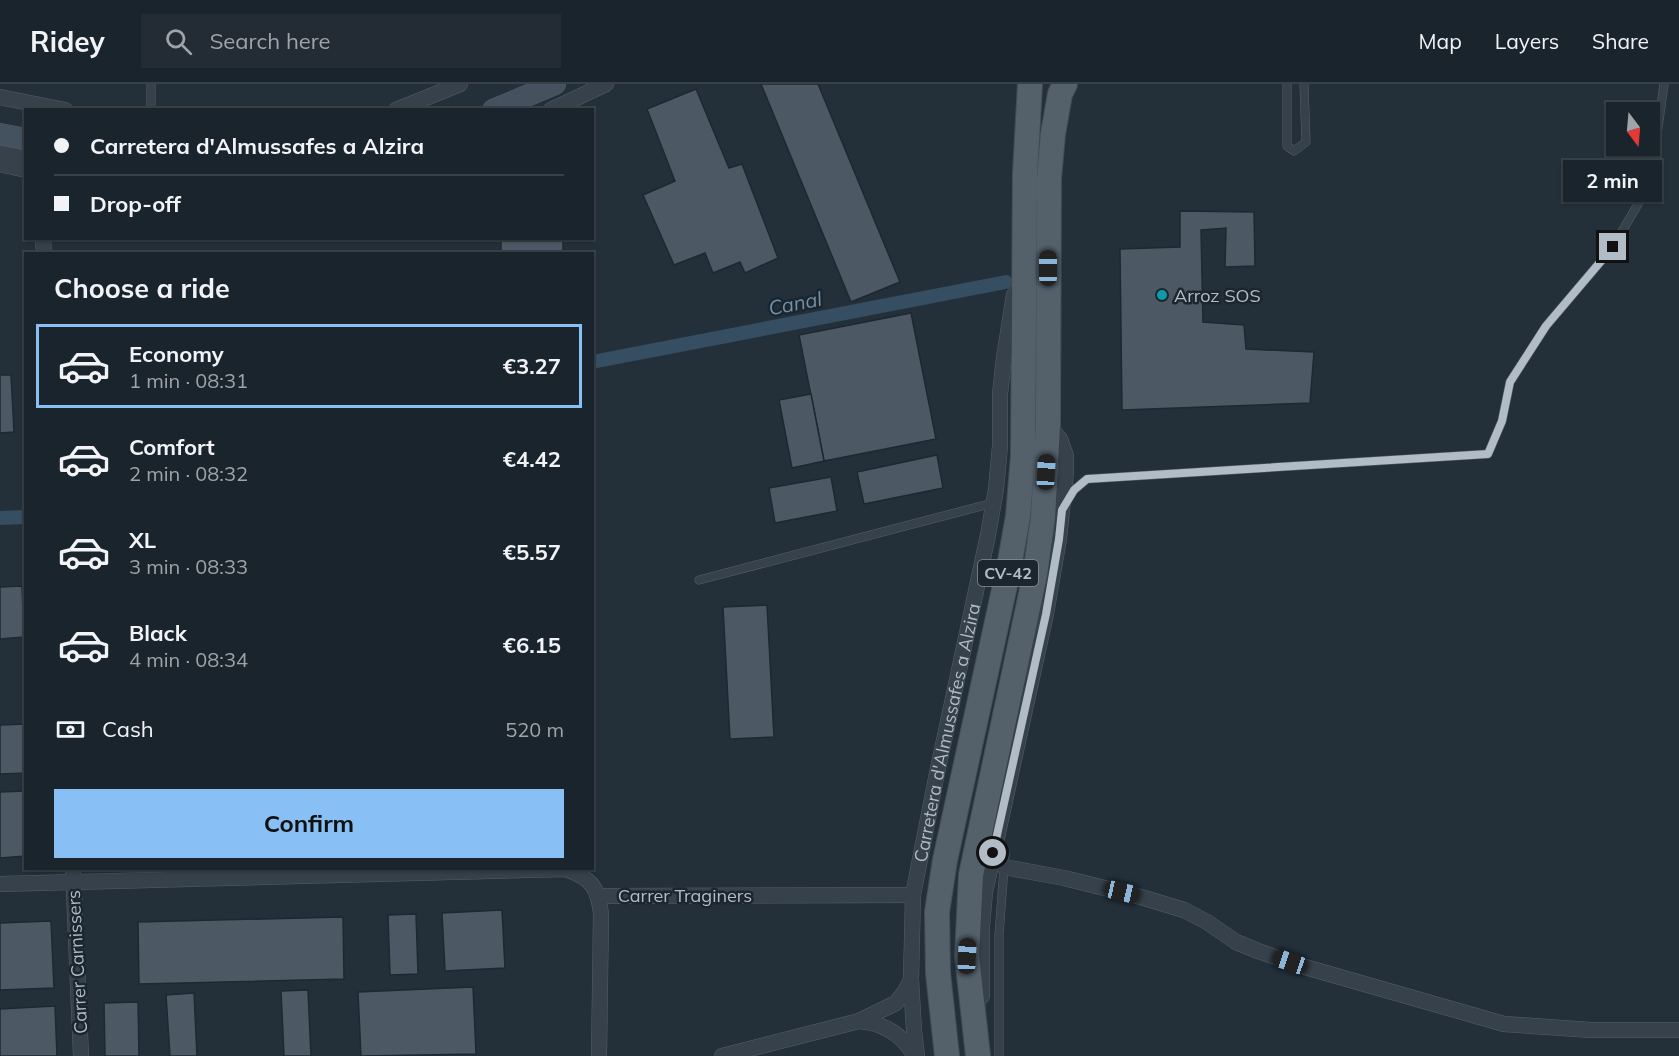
<!DOCTYPE html>
<html lang="en">
<head>
<meta charset="utf-8">
<style>
  body { margin:0; font-family:Mulish,sans-serif; background:#232c34; color:#f1f3f6; height:100vh; display:flex; flex-direction:column; font-size:22px; white-space:nowrap }
  * { box-sizing:border-box; margin:0 }
  p { font-size:20px; color:#9fa4a9 }
  .icon { flex:none; width:33px; height:33px; fill:none; stroke:currentColor; stroke-width:2; stroke-linecap:round; stroke-linejoin:round }
  .map { position:relative; flex:1; overflow:hidden }
  .drawer { position:absolute; left:24px; top:168px; width:570px; height:618px; display:flex; flex-direction:column; background:#1a242c; border-radius:0px; box-shadow:0 2px 4px #0004,0 0 0 2px #384148 }
  .drawer>* { flex:none }
  .hud { position:absolute; left:24px; top:24px; width:570px; height:132px; border-radius:0px; box-shadow:0 2px 4px #0004,0 0 0 2px #384148; display:grid; align-content:center; height:132px; padding:0 30px; background:#1a242c }
  .needle { width:39px; rotate:164deg }
  .buttons { position:absolute; left:1606px; top:18px; display:grid; gap:12px }
  .buttons a { display:grid; place-items:center; width:54px; height:54px; border-radius:0px; background:#1a242c; box-shadow:0 2px 4px #0004,0 0 0 2px #384148; font-size:30px }
  .end { position:absolute; width:27px; height:27px; margin:-14px; border:8px solid #b2bcc6; background:#111; box-shadow:0 0 0 3px #111 }
  .from { border-radius:50% }
  .bubble { position:absolute; height:42px; border-radius:0px; background:#1a242c; box-shadow:0 2px 4px #0004,0 0 0 2px #384148; font-size:20px; font-weight:700; line-height:42px; text-align:center }
  .car { position:absolute; width:18px; height:36px; margin:-18px -9px; border-radius:8px; box-shadow:0 0 4px 2px #0007; background:linear-gradient(#222 24%,#8ab4d8 0 40%,#222 0 76%,#8ab4d8 0 86%,#222 0) }
  .hud b { display:flex; align-items:center; gap:21px; height:57px; font-size:22px }
  .hud b+b { border-top:2px solid #384148 }
  .hud i { width:15px; height:15px; background:#f1f3f6 }
  ul { padding:0; list-style:none }
  li { display:flex; align-items:center; gap:18px; height:84px; margin:0 12px 9px; padding:0 18px; border:3px solid transparent; border-radius:0px }
  li div { flex:1 }
  li b { display:block; font-size:22px }
  li em { font-style:normal; font-weight:700 }
  li.current { border-color:#88c0f5 }
  li>.icon { width:54px; height:54px; stroke-width:1.5 }
  h2 { padding:0 30px; font-size:27px; line-height:72px }
  .pay { display:flex; align-items:center; gap:15px; height:66px; padding:0 30px; font-size:22px }
  .pay p { margin-inline-start:auto }
  .primary-button { display:flex; gap:12px; margin-top:auto; padding:12px 30px }
  .primary-button a { flex:1; height:69px; border-radius:0px; background:#88c0f5; color:#111; font-size:24px; font-weight:700; line-height:69px; text-align:center }
  header { display:flex; align-items:center; gap:36px; box-sizing:border-box; height:84px; padding:0 30px; background:#1a242c; border-bottom:2px solid #384148 }
  header strong { font-size:28px }
  nav { display:flex; gap:33px; margin-inline-start:auto; font-size:21px }
  .search { width:420px; height:54px; background:#232c34; display:flex; align-items:center; gap:15px; box-sizing:border-box; padding:0 21px; border-radius:0px; color:#9fa4a9; font-size:22px }
  .map>svg:first-child { display:block }
  .lines { fill:none; stroke-linecap:round; stroke-linejoin:round }
  .canal { stroke:#364e61; stroke-width:14 }
  .building { fill:#4c5965; stroke:#1e2831; stroke-width:1.5 }
  .service-casing { stroke:#555f68; stroke-width:9 }
  .minor-casing { stroke:#555f68; stroke-width:16 }
  .secondary-casing { stroke:#555f68; stroke-width:22 }
  .primary-casing { stroke:#434d56; stroke-width:26 }
  .service { stroke:#36414b; stroke-width:8 }
  .minor { stroke:#36414b; stroke-width:15 }
  .secondary { stroke:#44515e; stroke-width:21 }
  .primary { stroke:#54616b; stroke-width:24 }
  .route { stroke:#b2bcc6; stroke-width:8 }
  .culture-dot { fill:#0f9aa8; stroke:#1c262f; stroke-width:2 }
  .labels { text-anchor:middle; dominant-baseline:central; stroke-width:5; stroke-linejoin:round; paint-order:stroke }
  .shield { fill:#1c262f; stroke:#858f99; stroke-width:1.5 }
  .shield-label { font-size:16px; font-weight:bold; fill:#b2bcc6 }
  .poi-label { font-size:18px; fill:#b2bcc6; stroke:#1c262f; text-anchor:start }
  .street-label { font-size:18px; fill:#b2bcc6; stroke:#1c262f }
  .water-label { font-size:20px; font-style:italic; fill:#7291aa; stroke:#1c262f }
</style>
</head>
<body>
<header>
<strong>Ridey</strong>
<div class="search"><svg class="icon" aria-label="search" viewBox="0 0 24 24"><circle cx="10" cy="10" r="6"/><path d="M15 15l6 6"/></svg>Search here</div>
<nav><a>Map</a><a>Layers</a><a>Share</a></nav>
</header>
<div class="map">
<svg width="1679" height="972" viewBox="0 0 1679 972">
  <rect width="100%" height="100%" fill="#23303a"/>
  <g class="lines">
    <g class="canal">
      <path d="M592,278L1006,198"/>
      <path d="M0,434L26,433"/>
    </g>
  </g>
  <g class="building">
    <path d="M761,0H818L900,198L851,218Z"/>
    <path d="M696,5L729,84L742,80L778,174L745,189L740,178L713,189L705,169L674,181L643,111L675,97L647,25Z"/>
    <path d="M1180,127L1254,128L1255,182L1225,183L1226,144L1201,146L1203,238L1244,241L1246,265L1314,268L1310,319L1122,326L1120,165L1180,163Z"/>
    <rect x="501" y="154" width="62" height="16"/>
    <path d="M911,229L936,355L824,377L799,251Z"/>
    <path d="M0,291H11L14,348L0,349Z"/>
    <path d="M811,310L824,377L792,384L779,316Z"/>
    <path d="M937,371L943,404L864,420L857,388Z"/>
    <path d="M831,393L837,427L775,439L769,404Z"/>
    <path d="M22,502L24,553L0,555V503Z"/>
    <path d="M767,521L774,653L730,655L723,523Z"/>
    <path d="M26,640V689L0,690V641Z"/>
    <path d="M26,707V772L0,774V708Z"/>
    <path d="M502,826L505,884L445,887L442,829Z"/>
    <path d="M416,830L418,890L390,891L388,831Z"/>
    <path d="M343,833L344,895L139,900L138,838Z"/>
    <path d="M51,837L54,904L0,906V839Z"/>
    <path d="M473,903L476,970L361,972L358,908Z"/>
    <path d="M308,906L311,972H284L281,907Z"/>
    <path d="M194,909L197,972H170L166,911Z"/>
    <path d="M138,918L139,972H105L104,919Z"/>
    <path d="M55,922L57,972H0V925Z"/>
  </g>
  <g class="lines">
    <g class="service-casing">
      <g id="service">
        <path d="M1287,0V62L1294,67L1306,58L1304,0"/>
        <path d="M151,26V0"/>
        <path d="M1066,419L1074,406L1087,395L1488,370L1502,337L1510,298L1546,242L1613,163L1638,120L1658,44L1664,0"/>
        <path d="M699,496L993,419"/>
        <path d="M999,972V851L1005,770L999,756"/>
      </g>
    </g>
    <g class="minor-casing">
      <g id="minor">
        <path d="M0,13L65,26"/>
        <path d="M396,26L460,0"/>
        <path d="M551,26L606,0"/>
        <path d="M0,69L26,74"/>
        <path d="M0,80L26,86"/>
        <path d="M43,154L44,170"/>
        <path d="M1004,783L1064,794L1141,813L1184,826L1207,838L1236,858L1258,867L1305,883L1504,940L1591,946H1679"/>
        <path d="M73,784L81,972"/>
        <path d="M0,800L565,785C591,794 598,802 601,830L599,972"/>
        <path d="M599,812L913,811"/>
        <path d="M982,912V842L985,808L1046,530L1059,455L1066,388V372L1060,355L1048,341"/>
        <path d="M859,937C884,939 902,950 915,972"/>
        <path d="M722,972L859,937L896,919L905,907L911,896"/>
        <path id="s1" d="M917,972L914,947L911,895L913,811L937,689L988,451L996,405L1000,362V310L1004,273L1014,211"/>
      </g>
    </g>
    <g class="secondary-casing">
      <g id="secondary">
        <path d="M493,26L555,0"/>
        <path d="M0,50L26,55"/>
      </g>
    </g>
    <g class="primary-casing">
      <g id="primary">
        <path d="M947,972L938,889L937,828L945,776L1009,483L1018,432L1023,372L1025,90L1030,0"/>
        <path d="M978,972L967,872L971,791L1035,491L1043,434L1048,341L1049,94L1053,50L1060,10L1065,0"/>
      </g>
    </g>
    <use href="#service" class="service"/>
    <use href="#minor" class="minor"/>
    <use href="#secondary" class="secondary"/>
    <use href="#primary" class="primary"/>
  </g>
  <g class="lines">
    <path class="route" d="M993,769L1046,530L1059,455L1062,426L1074,406L1087,395L1488,370L1502,337L1510,298L1546,242L1613,163"/>
  </g>
  <circle class="culture-dot" cx="1162" cy="211" r="6"/>
  <g class="labels">
    <rect class="shield" x="978" y="476" width="60" height="26" rx="4.5"/>
    <g class="shield-label">
      <text x="1008" y="489">CV-42</text>
    </g>
    <g class="poi-label">
      <text x="1174" y="211">Arroz SOS</text>
    </g>
    <g class="street-label">
      <text stroke="none"><textPath href="#s1" startOffset="327">Carretera d'Almussafes a Alzira</textPath></text>
      <text x="685" y="811">Carrer Traginers</text>
      <text transform="translate(77 878) rotate(-93)">Carrer Carnissers</text>
    </g>
    <g class="water-label">
      <text transform="translate(795 219) rotate(-11)">Canal</text>
    </g>
  </g>
</svg>
<div class="buttons">
<a><svg class="needle" viewBox="-14 -14 28 28"><path d="M0-13l5 13h-10z" fill="#e53935"/><path d="M0 13l5-13h-10z" fill="#9fa4a9"/></svg></a>
</div>
<i class="end from" style="left:993px;top:769px"></i>
<i class="end" style="left:1613px;top:163px"></i>
<div class="bubble" style="left:1563px;top:76px;width:99px">2 min</div>
<i class="car" style="left:1048px;top:184px;rotate:0deg"></i>
<i class="car" style="left:1046px;top:388px;rotate:3deg"></i>
<i class="car" style="left:1122px;top:808px;rotate:103deg"></i>
<i class="car" style="left:967px;top:872px;rotate:3deg"></i>
<i class="car" style="left:1290px;top:878px;rotate:289deg"></i>
<div class="hud">
<b><i class="from"></i>Carretera d'Almussafes a Alzira</b>
<b><i></i>Drop-off</b>
</div>
<section class="drawer">
<h2>Choose a ride</h2>
<ul>
<li class="current"><svg class="icon" aria-label="car" viewBox="0 0 24 24"><path d="M5 17H2v-5l4-1 3-4h7l3 4 3 1v5h-3M9 17h6M6 11h13"/><circle cx="7" cy="17" r="2"/><circle cx="17" cy="17" r="2"/></svg><div><b>Economy</b><p>1 min · 08:31</p></div><em>€3.27</em></li>
<li><svg class="icon" aria-label="car" viewBox="0 0 24 24"><path d="M5 17H2v-5l4-1 3-4h7l3 4 3 1v5h-3M9 17h6M6 11h13"/><circle cx="7" cy="17" r="2"/><circle cx="17" cy="17" r="2"/></svg><div><b>Comfort</b><p>2 min · 08:32</p></div><em>€4.42</em></li>
<li><svg class="icon" aria-label="car" viewBox="0 0 24 24"><path d="M5 17H2v-5l4-1 3-4h7l3 4 3 1v5h-3M9 17h6M6 11h13"/><circle cx="7" cy="17" r="2"/><circle cx="17" cy="17" r="2"/></svg><div><b>XL</b><p>3 min · 08:33</p></div><em>€5.57</em></li>
<li><svg class="icon" aria-label="car" viewBox="0 0 24 24"><path d="M5 17H2v-5l4-1 3-4h7l3 4 3 1v5h-3M9 17h6M6 11h13"/><circle cx="7" cy="17" r="2"/><circle cx="17" cy="17" r="2"/></svg><div><b>Black</b><p>4 min · 08:34</p></div><em>€6.15</em></li>
</ul>
<div class="pay"><svg class="icon" aria-label="cash" viewBox="0 0 24 24"><path d="M3 7h18v10H3z"/><circle cx="12" cy="12" r="2"/></svg>Cash<p>520 m</p></div>
<div class="primary-button"><a>Confirm</a></div>
</section>
</div>
</body>
</html>
